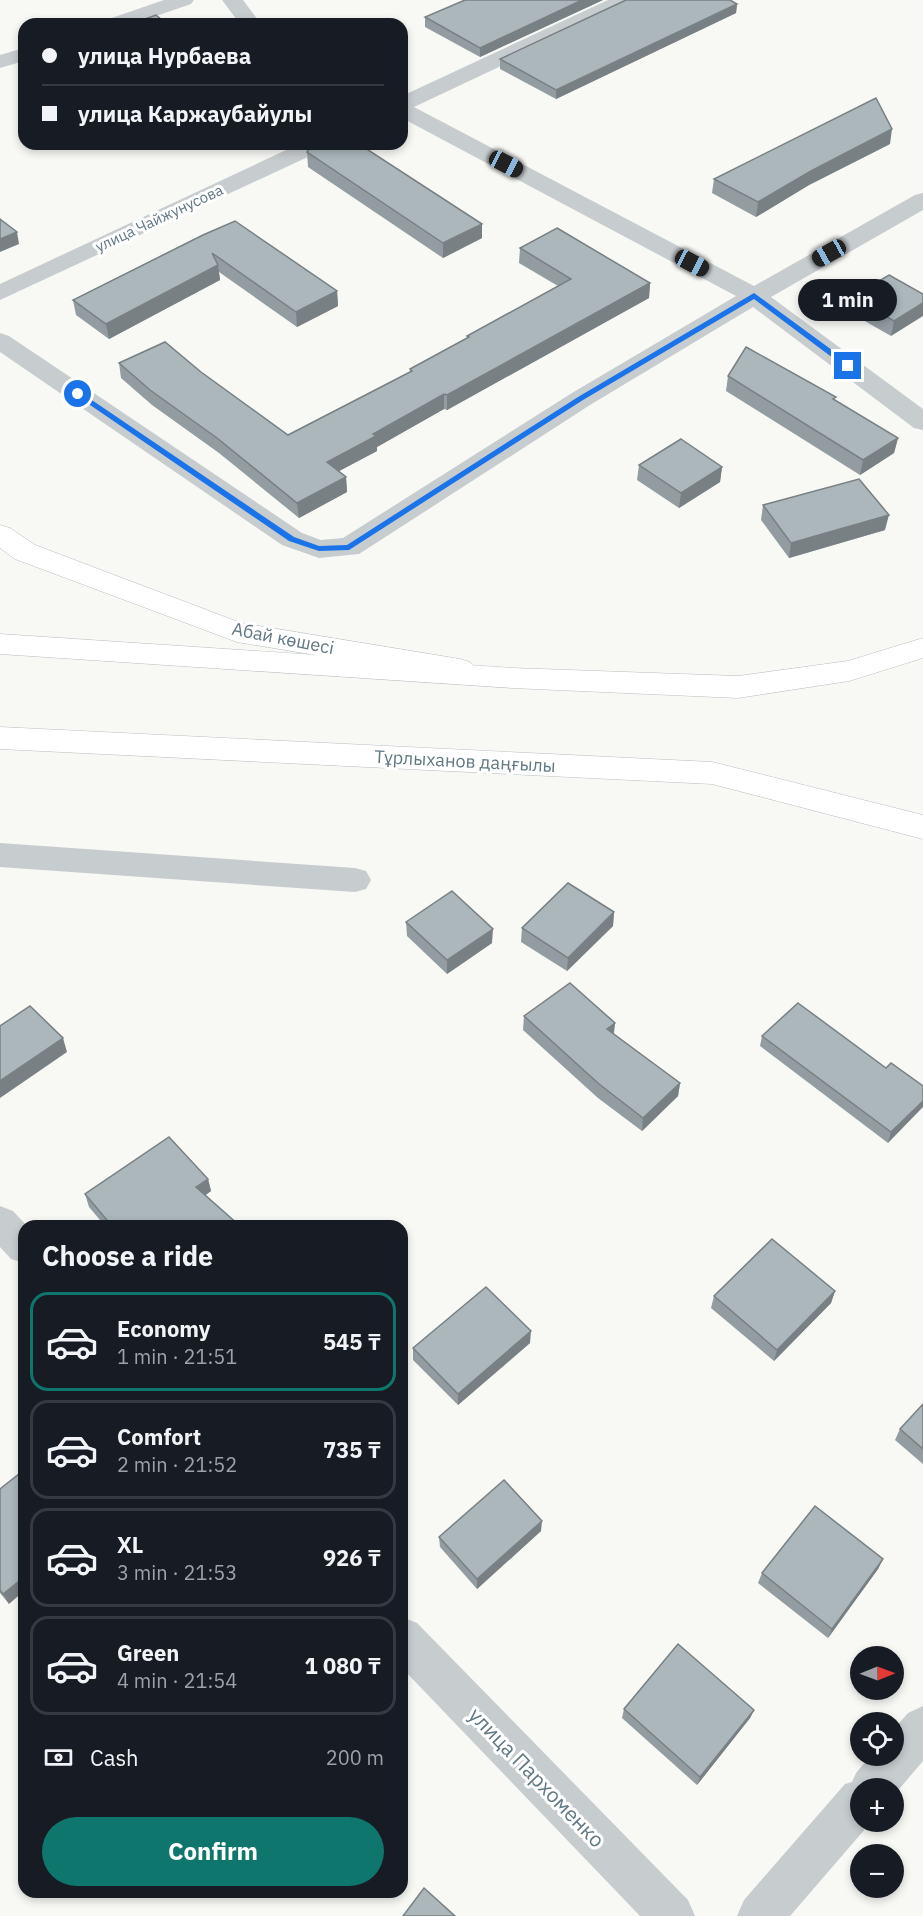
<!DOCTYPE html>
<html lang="en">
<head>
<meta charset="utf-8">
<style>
  body { margin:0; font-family:"IBM Plex Sans",sans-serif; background:#20242c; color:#f1f3f6; height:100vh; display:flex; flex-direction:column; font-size:22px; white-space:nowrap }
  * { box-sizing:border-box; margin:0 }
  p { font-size:20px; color:#9ea1a6 }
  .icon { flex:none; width:33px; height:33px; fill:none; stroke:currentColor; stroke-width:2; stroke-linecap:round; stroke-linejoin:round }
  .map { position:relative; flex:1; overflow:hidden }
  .sheet { position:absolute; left:18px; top:1220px; width:390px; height:678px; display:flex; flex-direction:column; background:#171b24; border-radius:18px; box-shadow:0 3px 9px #0003 }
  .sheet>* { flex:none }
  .top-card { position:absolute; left:18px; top:18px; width:390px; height:132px; border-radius:18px; box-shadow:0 3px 9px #0003; display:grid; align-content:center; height:132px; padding:0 24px; background:#171b24 }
  .needle { width:39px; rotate:89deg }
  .fabs { position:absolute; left:850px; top:1646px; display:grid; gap:12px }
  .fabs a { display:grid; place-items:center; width:54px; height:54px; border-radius:50%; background:#171b24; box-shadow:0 3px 9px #0003; font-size:30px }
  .end { position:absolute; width:27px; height:27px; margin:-14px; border:8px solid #1a73e8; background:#fff; box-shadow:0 0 0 3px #fff }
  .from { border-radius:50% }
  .bubble { position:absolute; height:42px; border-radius:21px; background:#171b24; box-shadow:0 3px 9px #0003; font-size:20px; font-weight:800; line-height:42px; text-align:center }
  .car { position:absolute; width:18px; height:36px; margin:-18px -9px; border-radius:8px; box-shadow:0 0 4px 2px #0007; background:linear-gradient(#222 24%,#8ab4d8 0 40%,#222 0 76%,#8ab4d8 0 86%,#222 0) }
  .top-card b { display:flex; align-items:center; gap:21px; height:57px; font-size:22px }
  .top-card b+b { border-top:2px solid #363941 }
  .top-card i { width:15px; height:15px; background:#f1f3f6 }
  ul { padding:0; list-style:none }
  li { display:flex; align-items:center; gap:18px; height:99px; margin:0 12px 9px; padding:0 12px; border:3px solid #363941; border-radius:18px }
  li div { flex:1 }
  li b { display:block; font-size:22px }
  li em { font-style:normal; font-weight:800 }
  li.active { border-color:#0f766e }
  li>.icon { width:54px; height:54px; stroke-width:1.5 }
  h2 { padding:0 24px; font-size:27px; line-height:72px }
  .pay { display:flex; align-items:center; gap:15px; height:66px; padding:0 24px; font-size:22px }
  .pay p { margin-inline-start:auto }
  .button { display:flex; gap:12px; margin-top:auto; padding:12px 24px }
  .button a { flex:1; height:69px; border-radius:36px; background:#0f766e; color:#fff; font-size:24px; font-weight:800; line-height:69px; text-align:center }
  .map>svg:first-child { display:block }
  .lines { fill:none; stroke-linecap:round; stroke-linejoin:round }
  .secondary-casing { stroke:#b7bec2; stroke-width:1 }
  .trunk-casing { stroke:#b9bec0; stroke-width:1 }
  .minor { fill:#c7cccf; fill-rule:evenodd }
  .secondary { fill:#fff; fill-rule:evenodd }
  .trunk { fill:#fff; fill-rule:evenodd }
  .wall { fill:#939da1 }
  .shaded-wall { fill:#788083 }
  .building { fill:#abb7bb; stroke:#788083; stroke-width:1.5 }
  .route { fill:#1a73e8 }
  .labels { text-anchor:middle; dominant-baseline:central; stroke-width:6; stroke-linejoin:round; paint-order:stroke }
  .far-street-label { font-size:15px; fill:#607883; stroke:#fff }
  .street-label { font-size:18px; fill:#607883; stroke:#fff }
  .near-street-label { font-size:21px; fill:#607883; stroke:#fff }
</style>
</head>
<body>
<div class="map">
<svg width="923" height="1916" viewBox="0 0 923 1916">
  <rect width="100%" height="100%" fill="#f8f8f5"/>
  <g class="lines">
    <g class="secondary-casing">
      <path id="secondary" d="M0,525L10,528L35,545L241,623L460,659L470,662L475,669L470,676L460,679L237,642L15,559L0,548Z"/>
    </g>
    <g class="trunk-casing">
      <g id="trunk">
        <path d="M0,634L512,668L738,676L848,661L923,638V658L849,681L738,698L512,688L0,654Z"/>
        <path d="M0,727L712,762L923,815V839L712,784L0,749Z"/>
      </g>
    </g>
    <g class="minor">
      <path d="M164,0H194L191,4L133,24H103L106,20Z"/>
      <path d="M222,0H243L261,24H240Z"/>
      <path d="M608,0H635L632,4L414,107L754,286L915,195L923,193V210L771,297L923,409V430L914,428L753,307L590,405L359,554L319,558L282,545L0,352V333L9,336L302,533L321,540L343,538L572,393L736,296L402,118V96Z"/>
      <path d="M24,48V61L0,68V55Z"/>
      <path d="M299,144H328L325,149L0,300V284Z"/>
      <path d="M0,843L355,868L366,871L371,880L366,889L355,892L0,867Z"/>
      <path d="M0,1206L13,1211L27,1226H24V1263L11,1259L0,1247Z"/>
      <path d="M402,1617L417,1623L688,1900L695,1916H640L402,1668Z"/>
      <path d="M923,1706V1761L894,1795V1788H861V1821H872L790,1916H737L744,1900L845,1784L852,1782L856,1773L871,1755H894V1729L908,1713Z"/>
    </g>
    <use href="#secondary" class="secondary"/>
    <use href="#trunk" class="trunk"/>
  </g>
  <g class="wall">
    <path d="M603,0L480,57L425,27V17Z"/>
    <path d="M737,4L736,13L556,99L500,69V59Z"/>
    <path d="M890,144L809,185L756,217L712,193L714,179Z"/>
    <path d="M307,152L482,224V238L443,258L308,167Z"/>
    <path d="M203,235L337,291L338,306L297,327L219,272L220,280L109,339L76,315L73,300Z"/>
    <path d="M520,248L650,283L649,298L447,410L444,409L377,447V451L339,471L346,477L347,492L299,518L219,453L152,405L121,378L119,363L201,372L288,435L410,372V369L467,338V336L558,286L519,263Z"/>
    <path d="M923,294L891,336L849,312L852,297Z"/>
    <path d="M728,376L835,400L898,438L894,453L860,475L726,391Z"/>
    <path d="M639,465L722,467L720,482L679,508L637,480Z"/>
    <path d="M763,505L885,530L789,558L761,520Z"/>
    <path d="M614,912L613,926L567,971L521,942L522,928Z"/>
    <path d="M406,922L492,943L447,974L407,936Z"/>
    <path d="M524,1016L615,1023L614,1034L680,1083L678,1096L642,1131L598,1098L523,1030Z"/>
    <path d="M762,1036L886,1068L923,1086L888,1143L760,1046Z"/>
    <path d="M208,1179L211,1191L205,1195L240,1226H105L89,1207L85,1194Z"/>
    <path d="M835,1291L831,1303L774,1361L711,1308L714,1296Z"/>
    <path d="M530,1343L458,1405L413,1360V1348Z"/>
    <path d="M923,1404V1464L895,1440L900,1429Z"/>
    <path d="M0,1489L9,1604L0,1593Z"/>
    <path d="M541,1531L477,1589L440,1547L439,1537Z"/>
    <path d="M883,1559L878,1569L828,1638L758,1583L762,1573Z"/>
    <path d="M624,1709L754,1710L750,1718L697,1785L622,1718Z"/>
  </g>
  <g class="shaded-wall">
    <path d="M582,0H603L480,57V48Z"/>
    <path d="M737,4L736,13L556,99V90Z"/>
    <path d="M892,129L890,144L809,185L756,217L758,202L811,171Z"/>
    <path d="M482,224V238L443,258V243Z"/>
    <path d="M17,232L19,244L0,252V239Z"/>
    <path d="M218,265L220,280L109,339L106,324Z"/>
    <path d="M650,283L649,298L447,410V395Z"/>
    <path d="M337,291L338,306L297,327L296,312Z"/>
    <path d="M923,303V316L891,336L894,321Z"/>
    <path d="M444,394V409L377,447V451L328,477L327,462L373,434Z"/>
    <path d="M898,438L894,453L860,475L863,460Z"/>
    <path d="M722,467L720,482L679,508L681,493Z"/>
    <path d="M346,477L347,492L299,518L297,503Z"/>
    <path d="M889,515L885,530L789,558L791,543Z"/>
    <path d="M614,912L613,926L567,971L568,958Z"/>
    <path d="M493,929L492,943L447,974V960Z"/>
    <path d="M615,1023L613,1036L607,1029Z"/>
    <path d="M63,1038L67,1052L0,1098V1081Z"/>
    <path d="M680,1083L678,1096L642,1131L643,1118Z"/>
    <path d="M923,1101V1107L888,1143L891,1132Z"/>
    <path d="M208,1179L211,1191L199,1200L196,1187Z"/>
    <path d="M835,1291L831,1303L774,1361L777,1350Z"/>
    <path d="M531,1331L530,1343L458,1405V1394Z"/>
    <path d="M542,1521L541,1531L477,1589V1579Z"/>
    <path d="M883,1559L878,1569L828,1638L832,1629Z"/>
    <path d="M24,1577V1591L9,1604L3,1594Z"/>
    <path d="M754,1710L750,1718L697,1785L700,1777Z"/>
  </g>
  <g class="building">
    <path d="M465,0H582L480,48L425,17Z"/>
    <path d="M626,0H730L737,4L556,90L500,59Z"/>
    <path d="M156,15L167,24H131Z"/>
    <path d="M876,98L892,129L811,171L758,202L714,179Z"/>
    <path d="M313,144H359L482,224L443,243L307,152Z"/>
    <path d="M0,219L17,232L0,239Z"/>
    <path d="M235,221L337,291L296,312L212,253L218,265L106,324L73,300L203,235Z"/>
    <path d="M557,228L650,283L447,395L444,394L373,434L376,436L327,462L346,477L297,503L217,438L150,390L119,363L165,342L201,372L288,435L412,371L410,369L469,337L467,336L571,279L520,248Z"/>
    <path d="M889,275L923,294V303L894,321L852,297Z"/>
    <path d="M746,347L836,397L833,399L898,438L863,460L728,376Z"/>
    <path d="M681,439L722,467L681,493L639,465Z"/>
    <path d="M859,479L889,515L791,543L763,505Z"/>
    <path d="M568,883L614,912L568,958L522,928Z"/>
    <path d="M452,891L493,929L447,960L406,922Z"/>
    <path d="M570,983L615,1023L607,1029L680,1083L643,1118L599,1084L524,1016Z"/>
    <path d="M798,1003L886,1068L891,1063L923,1086V1101L891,1132L762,1036Z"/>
    <path d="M30,1006L63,1038L0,1081V1026Z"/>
    <path d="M169,1137L208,1179L196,1187L240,1226H112L85,1194Z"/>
    <path d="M772,1239L835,1291L777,1350L714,1296Z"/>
    <path d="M486,1287L531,1331L458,1394L413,1348Z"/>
    <path d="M923,1404V1449L900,1429Z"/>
    <path d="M24,1470V1577L3,1594L0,1590V1489Z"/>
    <path d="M504,1480L542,1521L477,1579L439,1537Z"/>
    <path d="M815,1506L883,1559L832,1629L762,1573Z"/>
    <path d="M678,1644L754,1710L700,1777L624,1709Z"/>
    <path d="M424,1888L455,1916H403Z"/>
  </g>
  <path class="route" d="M754,293L851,364V367H845L754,299L583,400L349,550L319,551L289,541L74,394L80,392L294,537L319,546L347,545L578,397Z"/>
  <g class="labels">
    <g class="far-street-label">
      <text transform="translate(159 218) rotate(-25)">улица Чайжунусова</text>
    </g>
    <g class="street-label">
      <text transform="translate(283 638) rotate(11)">Абай көшесі</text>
      <text transform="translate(465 761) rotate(3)">Тұрлыханов даңғылы</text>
    </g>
    <g class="near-street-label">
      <text transform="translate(537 1777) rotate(46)">улица Пархоменко</text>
    </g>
  </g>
</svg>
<div class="fabs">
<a><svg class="needle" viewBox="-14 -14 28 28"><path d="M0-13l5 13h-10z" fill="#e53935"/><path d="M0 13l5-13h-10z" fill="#9ea1a6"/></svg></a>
<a><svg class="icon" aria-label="locate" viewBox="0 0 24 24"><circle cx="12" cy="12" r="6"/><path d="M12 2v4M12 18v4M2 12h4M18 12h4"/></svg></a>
<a>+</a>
<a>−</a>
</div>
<i class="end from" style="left:78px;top:394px"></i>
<i class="end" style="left:848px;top:366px"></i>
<div class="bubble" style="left:798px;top:279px;width:99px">1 min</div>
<i class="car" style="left:506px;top:164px;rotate:118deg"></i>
<i class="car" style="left:829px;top:253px;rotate:241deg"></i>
<i class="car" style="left:692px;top:263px;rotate:118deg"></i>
<div class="top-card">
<b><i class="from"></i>улица Нурбаева</b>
<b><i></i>улица Каржаубайулы</b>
</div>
<section class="sheet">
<h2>Choose a ride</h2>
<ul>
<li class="active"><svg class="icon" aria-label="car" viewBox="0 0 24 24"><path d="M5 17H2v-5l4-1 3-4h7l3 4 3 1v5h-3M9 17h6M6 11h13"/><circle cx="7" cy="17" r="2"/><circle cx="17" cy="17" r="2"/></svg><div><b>Economy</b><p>1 min · 21:51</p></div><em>545 ₸</em></li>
<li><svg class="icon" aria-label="car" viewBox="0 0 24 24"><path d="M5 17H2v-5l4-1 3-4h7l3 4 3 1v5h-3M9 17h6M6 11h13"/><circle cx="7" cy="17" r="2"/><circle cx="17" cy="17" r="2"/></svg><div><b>Comfort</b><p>2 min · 21:52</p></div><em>735 ₸</em></li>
<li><svg class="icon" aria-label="car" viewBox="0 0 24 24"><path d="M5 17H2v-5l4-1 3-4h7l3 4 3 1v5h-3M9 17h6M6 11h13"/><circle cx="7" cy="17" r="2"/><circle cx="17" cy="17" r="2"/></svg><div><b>XL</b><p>3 min · 21:53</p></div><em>926 ₸</em></li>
<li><svg class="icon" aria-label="car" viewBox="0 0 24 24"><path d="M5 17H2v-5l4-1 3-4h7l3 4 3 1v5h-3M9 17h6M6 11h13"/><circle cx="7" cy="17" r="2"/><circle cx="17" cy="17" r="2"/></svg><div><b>Green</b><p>4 min · 21:54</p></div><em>1 080 ₸</em></li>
</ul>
<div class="pay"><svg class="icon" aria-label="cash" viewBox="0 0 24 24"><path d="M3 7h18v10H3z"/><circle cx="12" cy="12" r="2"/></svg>Cash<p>200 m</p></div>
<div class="button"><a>Confirm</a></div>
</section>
</div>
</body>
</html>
